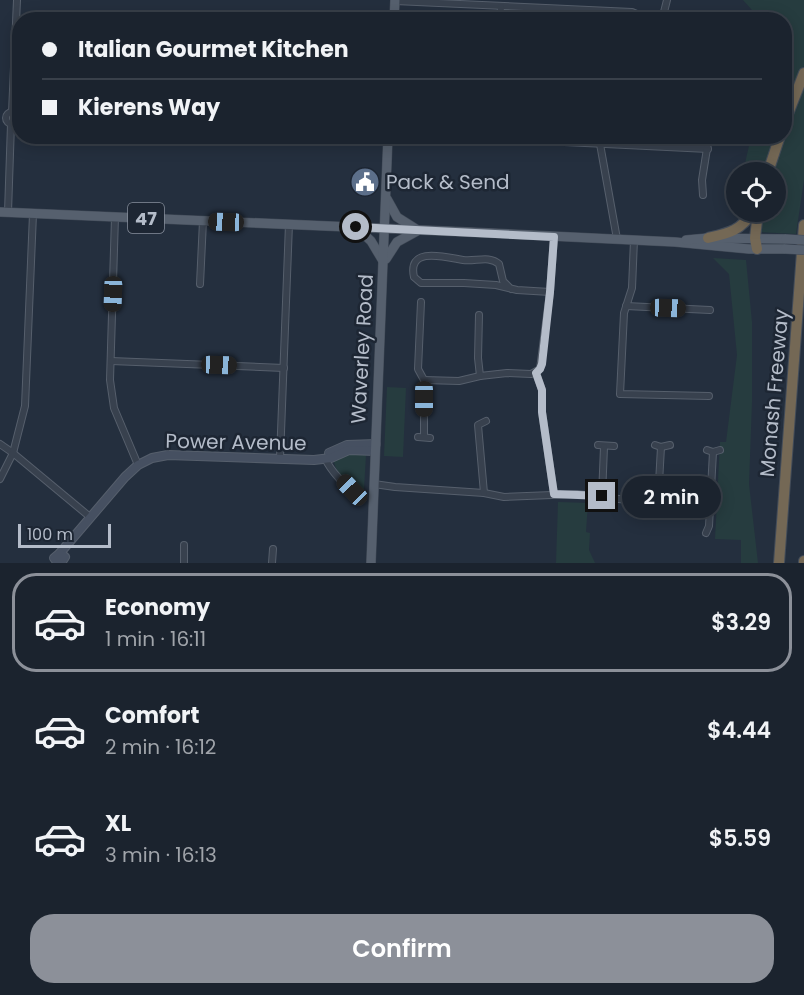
<!DOCTYPE html>
<html lang="en">
<head>
<meta charset="utf-8">
<style>
  body { margin:0; font-family:Poppins,sans-serif; background:#282f3a; color:#f1f3f6; height:100vh; display:flex; flex-direction:column; font-size:22px; white-space:nowrap }
  * { box-sizing:border-box; margin:0 }
  p { font-size:20px; color:#a0a4aa }
  .icon { flex:none; width:33px; height:33px; fill:none; stroke:currentColor; stroke-width:2; stroke-linecap:round; stroke-linejoin:round }
  .map { position:relative; height:563px; overflow:hidden }
  .side { display:flex; flex-direction:column; background:#1b232e; flex:1 }
  .side>* { flex:none }
  .top-card { position:absolute; left:12px; top:12px; width:780px; height:132px; border-radius:24px; box-shadow:0 3px 15px #0003,0 0 0 2px #39404a; display:grid; align-content:center; height:132px; padding:0 30px; background:#1b232e }
  .tools { position:absolute; left:726px; top:162px; display:grid; gap:12px }
  .tools a { display:grid; place-items:center; width:60px; height:60px; border-radius:50%; background:#1b232e; box-shadow:0 3px 15px #0003,0 0 0 2px #39404a; font-size:30px }
  .scale { position:absolute; left:18px; bottom:15px; width:93px; box-sizing:border-box; padding-left:6px; border:3px solid #b4bcc9; border-top:0; font-size:16px; line-height:21px; white-space:nowrap; color:#b4bcc9; -webkit-text-stroke:4px #1d2633; paint-order:stroke }
  .end { position:absolute; width:27px; height:27px; margin:-14px; border:8px solid #b4bcc9; background:#111; box-shadow:0 0 0 3px #111 }
  .from { border-radius:50% }
  .bubble { position:absolute; height:42px; border-radius:21px; background:#1b232e; box-shadow:0 3px 15px #0003,0 0 0 2px #39404a; font-size:20px; font-weight:600; line-height:42px; text-align:center }
  .car { position:absolute; width:18px; height:36px; margin:-18px -9px; border-radius:8px; box-shadow:0 0 4px 2px #0007; background:linear-gradient(#222 24%,#8ab4d8 0 40%,#222 0 76%,#8ab4d8 0 86%,#222 0) }
  .top-card b { display:flex; align-items:center; gap:21px; height:57px; font-size:22px }
  .top-card b+b { border-top:2px solid #39404a }
  .top-card i { width:15px; height:15px; background:#f1f3f6 }
  ul { padding:10px 0 0; list-style:none }
  li { display:flex; align-items:center; gap:18px; height:99px; margin:0 12px 9px; padding:0 18px; border:3px solid transparent; border-radius:24px }
  li div { flex:1 }
  li b { display:block; font-size:22px }
  li em { font-style:normal; font-weight:600 }
  li.on { border-color:#8c9099 }
  li>.icon { width:54px; height:54px; stroke-width:1.5 }
  .cta { display:flex; gap:12px; margin-top:auto; padding:12px 30px }
  .cta a { flex:1; height:69px; border-radius:24px; background:#8c9099; color:#fff; font-size:24px; font-weight:600; line-height:69px; text-align:center }
  .map>svg:first-child { display:block }
  .green { fill:#263c3f }
  .lines { fill:none; stroke-linecap:round; stroke-linejoin:round }
  .street-casing { stroke:#565f6c; stroke-width:8 }
  .secondary-casing { stroke:#565f6c; stroke-width:10 }
  .primary-casing { stroke:#414a57; stroke-width:10 }
  .highway-casing { stroke:#434c59; stroke-width:12 }
  .street { stroke:#38414e; stroke-width:6 }
  .secondary { stroke:#465061; stroke-width:8 }
  .primary { stroke:#56606e; stroke-width:9 }
  .highway { stroke:#746855; stroke-width:10 }
  .primary-bridge-casing { stroke:#414a57; stroke-width:10; stroke-linecap:butt }
  .primary-bridge { stroke:#56606e; stroke-width:9 }
  .route { stroke:#b4bcc9; stroke-width:8 }
  .labels { text-anchor:middle; dominant-baseline:central; stroke-width:5; stroke-linejoin:round; paint-order:stroke }
  .shield { fill:#1d2633; stroke:#878f9c; stroke-width:1.5 }
  .shield-label { font-size:18px; font-weight:bold; fill:#b4bcc9 }
  .poi-label { font-size:20px; fill:#b4bcc9; stroke:#1d2633; text-anchor:start }
  .street-label { font-size:20px; fill:#b4bcc9; stroke:#1d2633 }
</style>
</head>
<body>
<div class="map">
<svg width="804" height="563" viewBox="0 0 804 563">
  <rect width="100%" height="100%" fill="#242f3e"/>
  <g class="green">
    <path d="M743,0H804V66L785,114L784,20L760,19Z"/>
    <path d="M804,84V180L796,234L759,232L761,212H776V172H772Z"/>
    <path d="M751,137H776L762,172H743Z"/>
    <path d="M713,258L746,260L752,322V402L749,484L758,563H741V540L715,539L720,442H726L737,355L729,274Z"/>
    <path d="M387,387L406,388L403,457L384,456Z"/>
    <path d="M344,453L366,455L364,489C352,488 335,474 334,461Z"/>
    <path d="M558,502L588,503L586,532L590,533L589,550L595,563H556Z"/>
  </g>
  <g class="lines">
    <g class="street-casing">
      <g id="street">
        <path d="M395,1L632,12L651,20"/>
        <path d="M500,20L501,7"/>
        <path d="M662,20L667,0"/>
        <path d="M12,112L17,0"/>
        <circle cx="12" cy="118" r="6"/>
        <path d="M440,136L708,149"/>
        <path d="M600,144L617,239"/>
        <path d="M703,195L702,180L709,136"/>
        <path d="M8,212L11,124"/>
        <path d="M115,217L110,380L114,408L138,465"/>
        <path d="M634,240L632,288L624,313L620,394L709,396"/>
        <path d="M200,284L203,221"/>
        <path d="M511,289L503,281L499,264C489,255 475,262 463,260C445,257 407,246 414,277L421,283H464L496,285L517,290L550,292"/>
        <path d="M421,302L418,369L424,380V437"/>
        <path d="M626,306L710,310"/>
        <path d="M479,315L478,358L480,376"/>
        <path d="M111,361L284,368"/>
        <path d="M536,373L542,390V412L554,494"/>
        <path d="M424,380L459,381L480,376L507,373L531,374L540,369L550,292L554,237"/>
        <path d="M418,437L430,438"/>
        <path d="M0,444L13,453L90,517"/>
        <path d="M598,445L614,446"/>
        <path d="M655,445L661,447L670,445"/>
        <path d="M707,450L713,452L720,450"/>
        <path d="M280,458L289,224"/>
        <path d="M325,458C330,470 346,488 358,494"/>
        <path d="M0,479L13,453L25,406L33,214"/>
        <path d="M374,484L395,487L484,493L504,497L577,494L627,500L710,503"/>
        <path d="M484,493L478,425L486,421"/>
        <path d="M602,496L604,447"/>
        <path d="M658,501L661,447"/>
        <path d="M706,533L709,526L713,452"/>
        <path d="M184,563V545"/>
        <path d="M272,563L273,549"/>
      </g>
    </g>
    <g class="secondary-casing">
      <g id="secondary">
        <path d="M329,453L347,445L376,444"/>
        <path d="M60,553L125,477L138,465L152,458L168,455L314,460L331,458L349,450L375,451"/>
        <path d="M58,563L54,558L60,553L65,557L61,563"/>
      </g>
    </g>
    <g class="primary-casing">
      <g id="primary">
        <path d="M394,20L395,0"/>
        <path d="M387,199L397,217L416,229"/>
        <path d="M0,212L467,232L675,242L749,249H785"/>
        <path d="M356,227L371,241L383,261"/>
        <path d="M686,240L708,238L786,239"/>
        <path d="M386,259L397,242L417,231"/>
        <path d="M371,563L388,136"/>
      </g>
    </g>
    <g class="highway-casing">
      <g id="highway">
        <path d="M784,124L804,73"/>
        <path d="M768,172L780,136"/>
        <path d="M708,238C729,233 740,231 753,212"/>
        <path d="M757,249L755,238L758,212"/>
        <path d="M779,563L804,225"/>
        <path d="M804,563V561"/>
      </g>
    </g>
    <use href="#street" class="street"/>
    <use href="#secondary" class="secondary"/>
    <use href="#primary" class="primary"/>
    <use href="#highway" class="highway"/>
    <g class="primary-bridge-casing">
      <g id="primary-bridge">
        <path d="M786,239L804,240"/>
        <path d="M785,249L804,250"/>
      </g>
    </g>
    <use href="#primary-bridge" class="primary-bridge"/>
  </g>
  <g class="lines">
    <path class="route" d="M356,227L554,237L550,292L542,364L540,369L536,373L542,390V412L554,494L602,496"/>
  </g>
  <defs>
    <g id="civic-disc" transform="scale(1.5)"><circle r="9.5" fill="#5c6f8a" stroke="#1d2633"/><path d="M-.6-6.5H3V-4.5H.6V-3L4-1V1h2V6H-6V1h2V-1L-.6-3ZM-1.2 2.5V6h2.4V2.5Z" fill="#fff"/></g>
  </defs>
  <g fill-rule="evenodd">
    <use href="#civic-disc" x="365" y="182"/>
  </g>
  <g class="labels">
    <rect class="shield" x="128" y="203" width="36" height="30" rx="4.5"/>
    <g class="shield-label">
      <text x="146" y="218">47</text>
    </g>
    <g class="poi-label">
      <text x="386" y="182">Pack &amp; Send</text>
    </g>
    <g class="street-label">
      <text transform="translate(362 349) rotate(-87)">Waverley Road</text>
      <text transform="translate(774 393) rotate(-85)">Monash Freeway</text>
      <text transform="translate(236 442) rotate(1)">Power Avenue</text>
    </g>
  </g>
</svg>
<div class="tools">
<a><svg class="icon" aria-label="locate" viewBox="0 0 24 24"><circle cx="12" cy="12" r="6"/><path d="M12 2v4M12 18v4M2 12h4M18 12h4"/></svg></a>
</div>
<div class="scale">100 m</div>
<i class="end from" style="left:356px;top:227px"></i>
<i class="end" style="left:602px;top:496px"></i>
<div class="bubble" style="left:622px;top:476px;width:99px">2 min</div>
<i class="car" style="left:226px;top:222px;rotate:272deg"></i>
<i class="car" style="left:113px;top:294px;rotate:182deg"></i>
<i class="car" style="left:668px;top:308px;rotate:92deg"></i>
<i class="car" style="left:219px;top:365px;rotate:92deg"></i>
<i class="car" style="left:424px;top:399px;rotate:180deg"></i>
<i class="car" style="left:352px;top:490px;rotate:316deg"></i>
<div class="top-card">
<b><i class="from"></i>Italian Gourmet Kitchen</b>
<b><i></i>Kierens Way</b>
</div>
</div>
<section class="side">
<ul>
<li class="on"><svg class="icon" aria-label="car" viewBox="0 0 24 24"><path d="M5 17H2v-5l4-1 3-4h7l3 4 3 1v5h-3M9 17h6M6 11h13"/><circle cx="7" cy="17" r="2"/><circle cx="17" cy="17" r="2"/></svg><div><b>Economy</b><p>1 min · 16:11</p></div><em>$3.29</em></li>
<li><svg class="icon" aria-label="car" viewBox="0 0 24 24"><path d="M5 17H2v-5l4-1 3-4h7l3 4 3 1v5h-3M9 17h6M6 11h13"/><circle cx="7" cy="17" r="2"/><circle cx="17" cy="17" r="2"/></svg><div><b>Comfort</b><p>2 min · 16:12</p></div><em>$4.44</em></li>
<li><svg class="icon" aria-label="car" viewBox="0 0 24 24"><path d="M5 17H2v-5l4-1 3-4h7l3 4 3 1v5h-3M9 17h6M6 11h13"/><circle cx="7" cy="17" r="2"/><circle cx="17" cy="17" r="2"/></svg><div><b>XL</b><p>3 min · 16:13</p></div><em>$5.59</em></li>
</ul>
<div class="cta"><a>Confirm</a></div>
</section>
</body>
</html>
